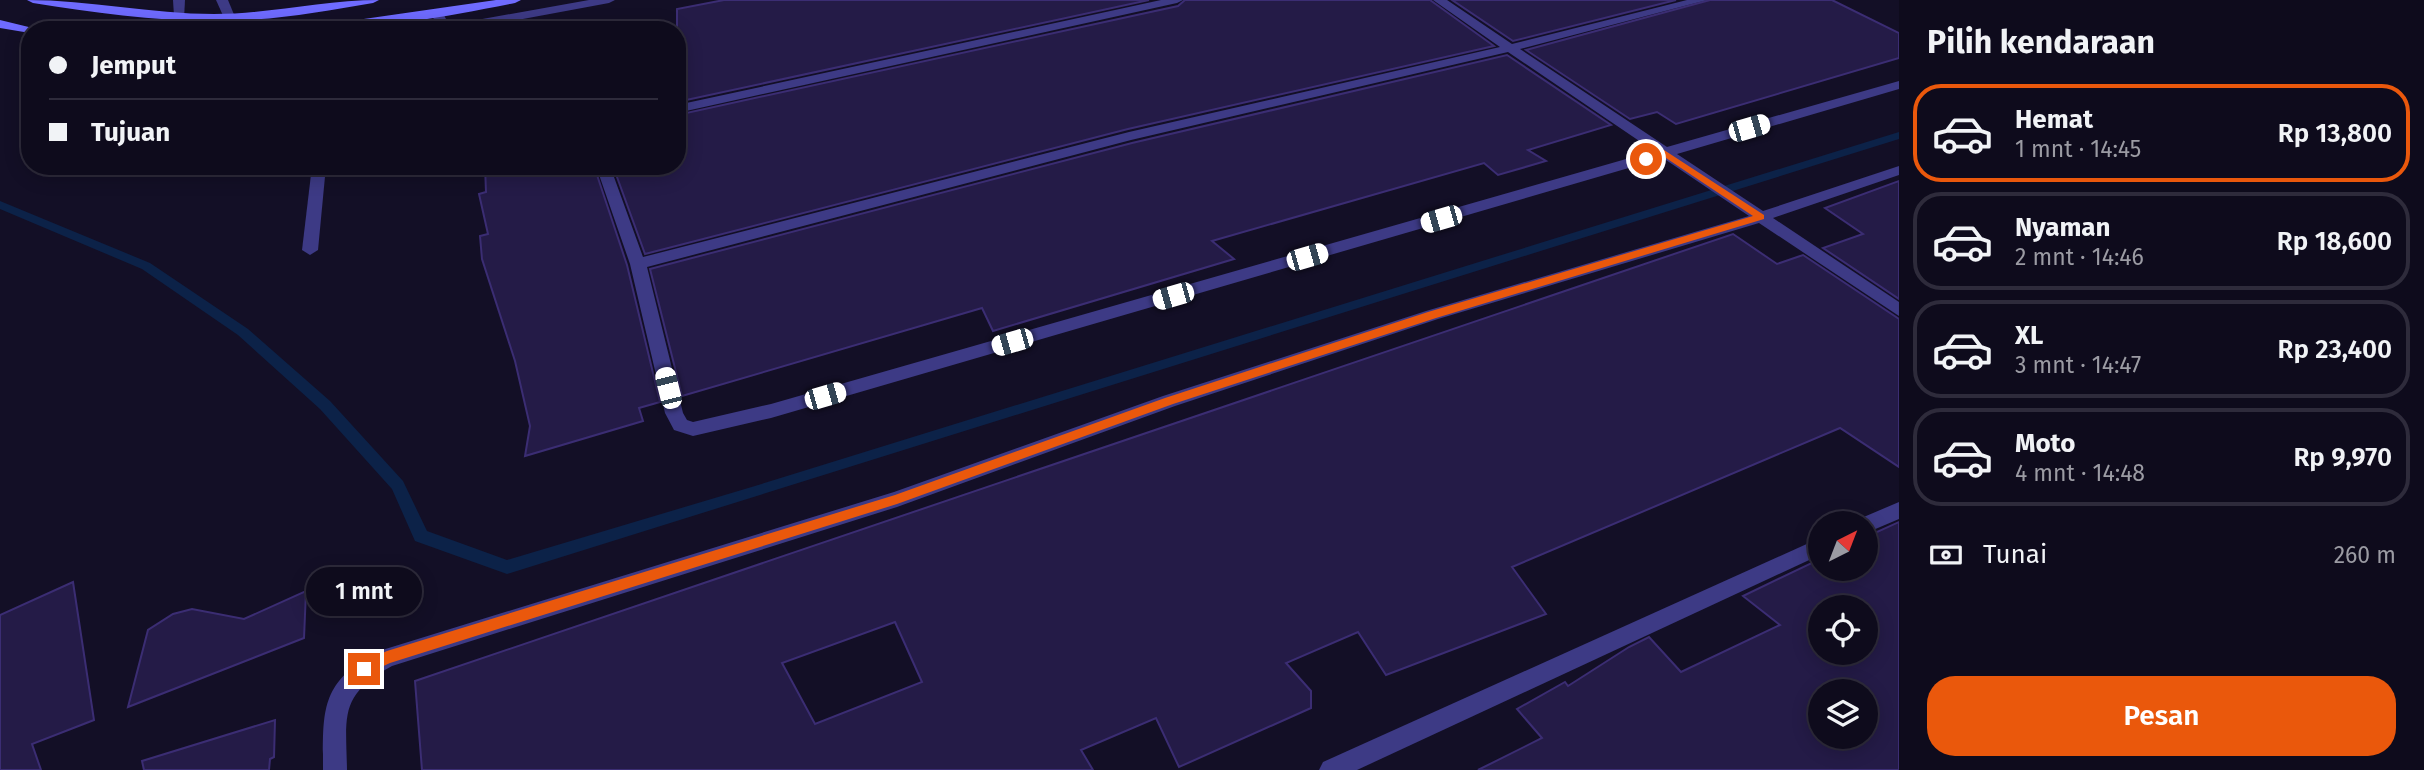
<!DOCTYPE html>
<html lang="id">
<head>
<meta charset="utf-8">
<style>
  body { margin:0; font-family:"Fira Sans",sans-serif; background:#1c1929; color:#f1f3f6; height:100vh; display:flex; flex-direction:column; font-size:26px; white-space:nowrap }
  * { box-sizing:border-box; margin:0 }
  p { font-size:23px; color:#9b9ba3 }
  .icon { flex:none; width:38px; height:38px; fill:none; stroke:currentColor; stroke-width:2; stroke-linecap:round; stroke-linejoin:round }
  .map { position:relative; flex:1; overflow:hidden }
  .details { display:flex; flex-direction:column; background:#0e0b1c; width:525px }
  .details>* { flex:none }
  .banner { position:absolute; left:21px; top:21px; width:665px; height:154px; border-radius:28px; box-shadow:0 4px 18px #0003,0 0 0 2px #2e2b3b; display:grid; align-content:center; height:154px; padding:0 28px; background:#0e0b1c }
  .needle { width:46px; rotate:42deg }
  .tools { position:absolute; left:1808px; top:511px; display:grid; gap:14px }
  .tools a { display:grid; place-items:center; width:70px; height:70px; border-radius:50%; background:#0e0b1c; box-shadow:0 4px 18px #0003,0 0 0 2px #2e2b3b; font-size:35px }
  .end { position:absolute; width:32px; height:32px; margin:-16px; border:9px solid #ea580c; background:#fff; box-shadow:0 0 0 4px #fff }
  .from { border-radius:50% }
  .bubble { position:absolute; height:49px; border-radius:24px; background:#0e0b1c; box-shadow:0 4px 18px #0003,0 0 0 2px #2e2b3b; font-size:23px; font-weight:600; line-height:49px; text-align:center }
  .car { position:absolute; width:21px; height:42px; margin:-21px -10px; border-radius:9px; box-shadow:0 0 5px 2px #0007; background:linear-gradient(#fff 24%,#345 0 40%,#fff 0 76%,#345 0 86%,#fff 0) }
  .banner b { display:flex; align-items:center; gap:24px; height:66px; font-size:26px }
  .banner b+b { border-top:2px solid #2e2b3b }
  .banner i { width:18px; height:18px; background:#f1f3f6 }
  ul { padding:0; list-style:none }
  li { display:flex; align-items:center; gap:21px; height:98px; margin:0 14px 10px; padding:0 14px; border:4px solid #2e2b3b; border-radius:28px }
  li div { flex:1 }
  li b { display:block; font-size:26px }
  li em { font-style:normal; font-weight:600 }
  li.selected { border-color:#ea580c }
  li>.icon { width:63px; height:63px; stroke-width:1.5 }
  h2 { padding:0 28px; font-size:32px; line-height:84px }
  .pay { display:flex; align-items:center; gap:18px; height:77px; padding:0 28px; font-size:26px }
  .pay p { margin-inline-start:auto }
  .action { display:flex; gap:14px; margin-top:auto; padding:14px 28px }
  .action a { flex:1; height:80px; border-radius:28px; background:#ea580c; color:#fff; font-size:28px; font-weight:600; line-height:80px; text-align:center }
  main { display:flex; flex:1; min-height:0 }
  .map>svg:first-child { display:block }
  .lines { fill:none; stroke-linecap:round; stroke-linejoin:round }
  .stream { fill:#0c2248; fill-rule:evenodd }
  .building { fill:#241b47; stroke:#3b2d73; stroke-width:2; fill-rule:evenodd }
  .service { fill:#3d3a85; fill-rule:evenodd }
  .minor { fill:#3d3a85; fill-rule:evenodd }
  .secondary { fill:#6f6bff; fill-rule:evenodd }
  .route { fill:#ea580c }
</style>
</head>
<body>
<main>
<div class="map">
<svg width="1899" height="770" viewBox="0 0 1899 770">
  <rect width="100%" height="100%" fill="#130f26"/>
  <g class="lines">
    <path class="stream" d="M1899,132V139L507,574L415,541L392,489L320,409L238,335L142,269L0,209V201L150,263L248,329L330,401L403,481L427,531L507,560L755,486Z"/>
  </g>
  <g class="building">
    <path d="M724,0H1149L677,102V9Z"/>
    <path d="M1185,0H1430L1494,46L1128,129L645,254L613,166H677V115L1178,6Z"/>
    <path d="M1452,0H1676L1513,41Z"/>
    <path d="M1710,0H1832L1899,33V58L1676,124L1657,112L1630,119L1526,50Z"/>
    <path d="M1507,55L1611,125L1528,150L1546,161L1498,175L1484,163L1212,241L1234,259L993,331L982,308L682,396L650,269L1132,143Z"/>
    <path d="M485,166H594L627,265L660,402L639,408L643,421L525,456L530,426L515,361L482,259L480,236L488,234L479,194L486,192Z"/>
    <path d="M1899,181V299L1823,248L1863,234L1825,208Z"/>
    <path d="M1733,234L1777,264L1803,255L1899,319V467L1840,428L1512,567L1546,614L1386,675L1358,632L1286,663L1311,691V708L1179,767L1156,718L1081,750L1093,770H422L415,681ZM895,622L922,682L815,724L782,663Z"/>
    <path d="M1899,522V770H1478L1542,738L1517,709L1565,682L1568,686L1629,647L1649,637L1681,672L1780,625L1743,596L1820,559V569H1866V537ZM1820,607H1866V653H1820ZM1820,691H1866V737H1820Z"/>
    <path d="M73,582L94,720L32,744L41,770H0V615Z"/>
    <path d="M306,591L304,638L128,707L148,630L173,614L192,609L244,619Z"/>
    <path d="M275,720L274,757L270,759L269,770H144L142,761Z"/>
  </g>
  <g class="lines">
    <path class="service" d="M312,166H326L318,250L310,255L302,250Z"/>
    <g class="minor">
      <path d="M173,0H185L184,19L174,16Z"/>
      <path d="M216,0H228L235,17L233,20H225Z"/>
      <path d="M589,0H615L609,3L463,30L437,29L432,14L442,11L449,25Z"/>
      <path d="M1161,0H1183L1177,3L677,113V105Z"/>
      <path d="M1433,0H1447L1512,44L1687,0H1707L1520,49L1667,147L1899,81V89L1677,154L1763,211L1899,166V175L1773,218L1899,302V316L1759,223L1438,319L1175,406L897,507L392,666C339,695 346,715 347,770H323C323,709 320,682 379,651L894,492L1163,396L1426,311L1749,216L1663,158L771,418L693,436L674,430L665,413L630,264L596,166H610L643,257L1129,132L1500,47ZM1508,52L1654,151L771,404L693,422L687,420L683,413L647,267L1131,140Z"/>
      <path d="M1899,502V519L1866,533V523H1857L1859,519Z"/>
      <path d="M1820,538V555L1357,770H1319L1323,762Z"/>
    </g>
    <g class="secondary">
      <path d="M27,0C90,0 151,14 214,14C269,14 324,0 379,0L373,3C331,10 289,18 246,20C175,24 103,14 33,3Z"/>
      <path d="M496,0H521L515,3C447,16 378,30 309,30L315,26Z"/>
      <path d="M0,20L41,30H30V33L0,28Z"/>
    </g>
  </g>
  <path class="route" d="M1664,150L1764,215V219L1436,318L1173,404L897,504L390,663L364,675L357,669L359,664L387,651L895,495L1165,398L1428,312L1753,216L1663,156L1646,162L1641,159Z"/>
</svg>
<div class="tools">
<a><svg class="needle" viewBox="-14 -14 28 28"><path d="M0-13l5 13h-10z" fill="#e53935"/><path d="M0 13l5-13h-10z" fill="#9b9ba3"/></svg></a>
<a><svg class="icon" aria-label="locate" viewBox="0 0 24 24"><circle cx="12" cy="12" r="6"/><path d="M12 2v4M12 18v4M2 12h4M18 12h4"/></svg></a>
<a><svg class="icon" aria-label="layers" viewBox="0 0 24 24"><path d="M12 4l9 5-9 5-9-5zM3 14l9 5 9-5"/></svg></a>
</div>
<i class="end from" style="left:1646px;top:159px"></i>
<i class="end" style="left:364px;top:669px"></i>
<div class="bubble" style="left:306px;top:567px;width:116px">1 mnt</div>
<i class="car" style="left:1749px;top:128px;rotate:74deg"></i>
<i class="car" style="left:1441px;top:219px;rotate:254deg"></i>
<i class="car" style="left:1307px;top:257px;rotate:74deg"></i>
<i class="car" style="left:1173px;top:296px;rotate:254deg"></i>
<i class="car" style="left:1012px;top:342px;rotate:254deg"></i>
<i class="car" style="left:668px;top:388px;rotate:346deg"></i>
<i class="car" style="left:825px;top:396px;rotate:74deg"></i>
<div class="banner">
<b><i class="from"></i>Jemput</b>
<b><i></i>Tujuan</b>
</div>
</div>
<section class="details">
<h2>Pilih kendaraan</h2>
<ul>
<li class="selected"><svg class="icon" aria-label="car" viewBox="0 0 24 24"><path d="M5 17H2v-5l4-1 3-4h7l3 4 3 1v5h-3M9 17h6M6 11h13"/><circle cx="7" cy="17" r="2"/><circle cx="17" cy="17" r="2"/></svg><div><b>Hemat</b><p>1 mnt · 14:45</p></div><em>Rp 13,800</em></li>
<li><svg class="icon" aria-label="car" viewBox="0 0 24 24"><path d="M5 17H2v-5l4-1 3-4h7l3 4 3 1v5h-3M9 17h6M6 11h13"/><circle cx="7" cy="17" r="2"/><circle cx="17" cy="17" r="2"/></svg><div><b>Nyaman</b><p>2 mnt · 14:46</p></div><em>Rp 18,600</em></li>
<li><svg class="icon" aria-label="car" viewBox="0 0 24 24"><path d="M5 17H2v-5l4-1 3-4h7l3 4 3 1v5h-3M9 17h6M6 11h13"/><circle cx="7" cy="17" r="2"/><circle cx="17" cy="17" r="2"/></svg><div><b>XL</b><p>3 mnt · 14:47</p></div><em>Rp 23,400</em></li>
<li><svg class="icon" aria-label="car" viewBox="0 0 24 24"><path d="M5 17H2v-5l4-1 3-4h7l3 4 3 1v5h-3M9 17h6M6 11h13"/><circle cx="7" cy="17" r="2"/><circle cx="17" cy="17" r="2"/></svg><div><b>Moto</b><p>4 mnt · 14:48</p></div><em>Rp 9,970</em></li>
</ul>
<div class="pay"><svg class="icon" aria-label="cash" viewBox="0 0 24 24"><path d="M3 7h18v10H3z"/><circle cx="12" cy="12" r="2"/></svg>Tunai<p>260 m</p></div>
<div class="action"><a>Pesan</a></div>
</section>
</main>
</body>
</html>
